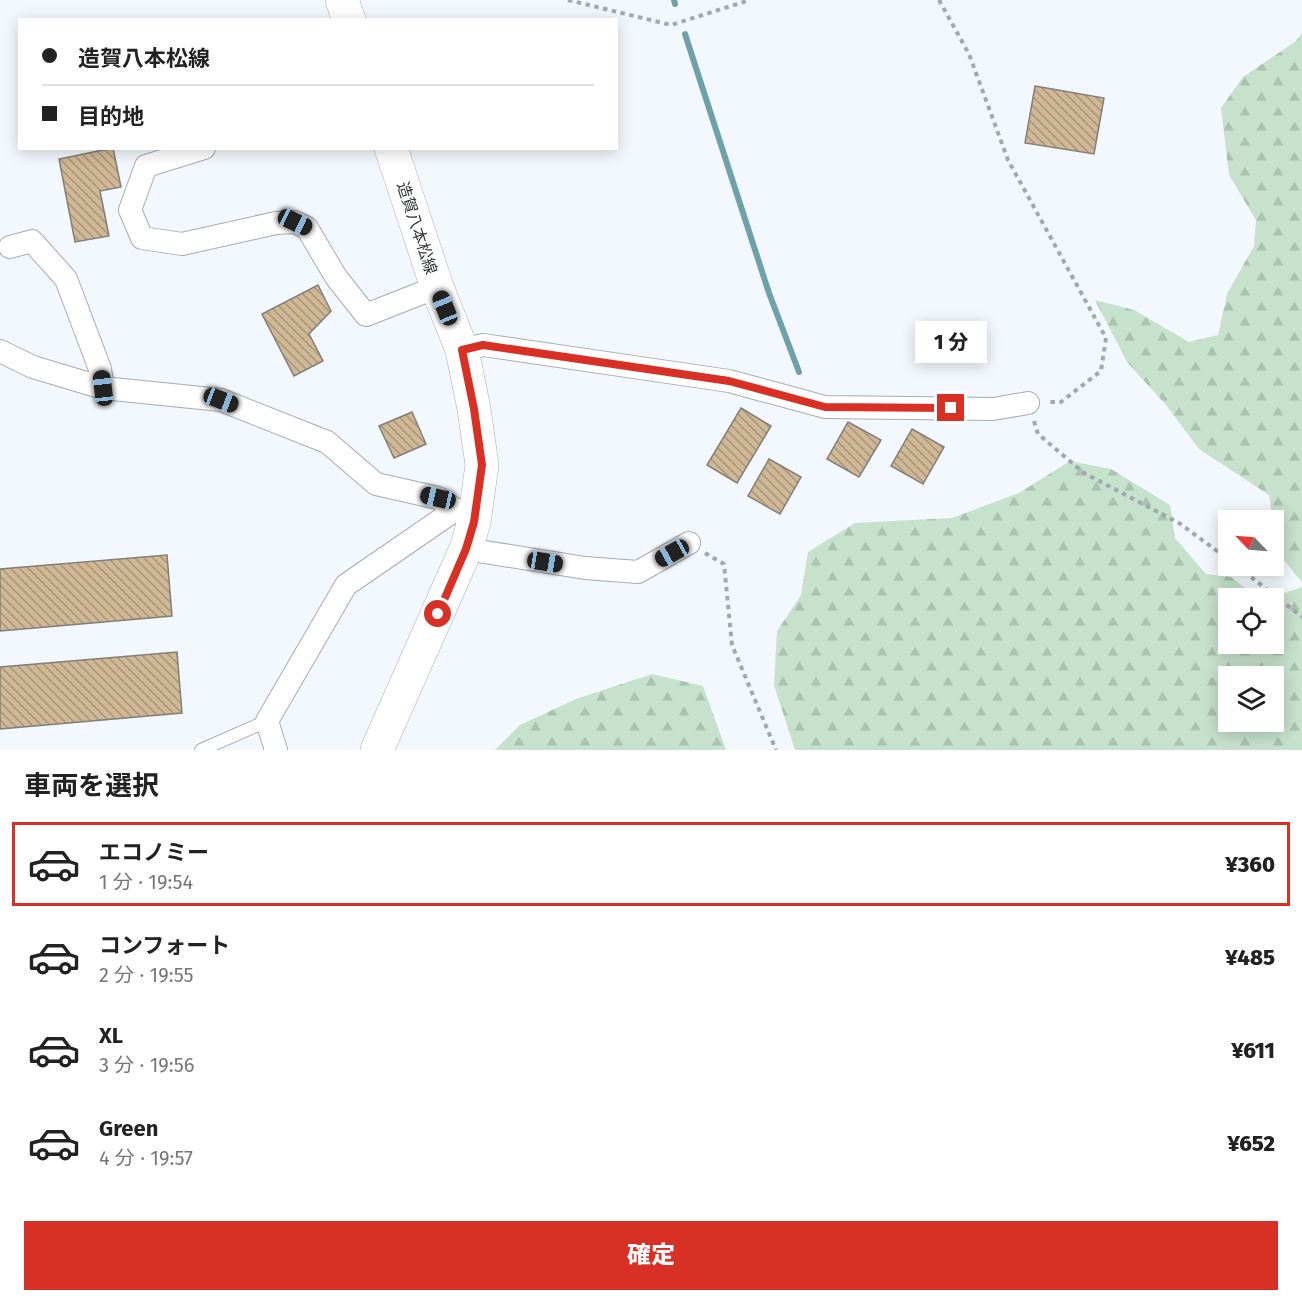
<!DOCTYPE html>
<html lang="ja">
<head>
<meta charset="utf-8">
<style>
  body { margin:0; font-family:"Fira Sans","Noto Sans JP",sans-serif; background:#f6f6f6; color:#222; height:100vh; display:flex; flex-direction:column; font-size:22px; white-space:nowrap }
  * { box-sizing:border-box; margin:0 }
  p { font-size:20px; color:#767676 }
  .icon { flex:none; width:33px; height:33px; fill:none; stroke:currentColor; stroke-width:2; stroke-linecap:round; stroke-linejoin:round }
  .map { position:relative; height:750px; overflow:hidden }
  .panel { display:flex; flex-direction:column; background:#fff; flex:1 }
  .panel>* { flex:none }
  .hud { position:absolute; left:18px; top:18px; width:600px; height:132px; border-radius:0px; box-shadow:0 3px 15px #0003; display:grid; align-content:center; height:132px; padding:0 24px; background:#fff }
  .needle { width:39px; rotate:295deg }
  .controls { position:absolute; left:1218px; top:510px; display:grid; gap:12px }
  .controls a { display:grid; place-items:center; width:66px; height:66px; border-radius:0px; background:#fff; box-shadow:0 3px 15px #0003; font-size:30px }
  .end { position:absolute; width:27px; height:27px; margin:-14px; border:8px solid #d93025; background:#fff; box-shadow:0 0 0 3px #fff }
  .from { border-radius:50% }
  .bubble { position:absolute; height:42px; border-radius:0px; background:#fff; box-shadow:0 3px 15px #0003; font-size:20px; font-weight:800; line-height:42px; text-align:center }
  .car { position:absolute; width:18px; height:36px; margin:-18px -9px; border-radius:8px; box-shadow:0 0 4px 2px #0007; background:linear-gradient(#222 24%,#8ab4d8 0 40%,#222 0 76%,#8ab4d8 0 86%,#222 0) }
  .hud b { display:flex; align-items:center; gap:21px; height:57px; font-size:22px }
  .hud b+b { border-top:2px solid #e0e0e0 }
  .hud i { width:15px; height:15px; background:#222 }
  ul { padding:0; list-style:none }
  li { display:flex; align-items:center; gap:18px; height:84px; margin:0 12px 9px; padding:0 12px; border:3px solid transparent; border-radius:0px }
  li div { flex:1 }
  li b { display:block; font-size:22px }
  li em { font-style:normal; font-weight:800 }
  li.selected { border-color:#d93025 }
  li>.icon { width:54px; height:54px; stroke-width:1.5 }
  h2 { padding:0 24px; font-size:27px; line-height:72px }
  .primary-button { display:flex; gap:12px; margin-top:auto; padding:12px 24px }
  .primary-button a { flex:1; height:69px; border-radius:0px; background:#d93025; color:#fff; font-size:24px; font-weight:800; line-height:69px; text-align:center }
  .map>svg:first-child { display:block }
  .forest { fill:url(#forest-firs); fill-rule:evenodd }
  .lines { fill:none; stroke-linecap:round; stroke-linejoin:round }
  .stream { stroke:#6fa1aa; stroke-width:6 }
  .building { fill:url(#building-back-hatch); stroke:#827e79; stroke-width:1.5 }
  .service-casing { stroke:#a6acb1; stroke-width:14 }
  .minor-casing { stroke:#a6acb1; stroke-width:24 }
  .secondary-casing { stroke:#a6acb1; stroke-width:34 }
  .path { stroke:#a3a8ac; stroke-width:4; stroke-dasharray:4.5 4.5; stroke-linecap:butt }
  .service { stroke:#fff; stroke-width:12 }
  .minor { stroke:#fff; stroke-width:22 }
  .secondary { stroke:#fff; stroke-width:33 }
  .route { stroke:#d93025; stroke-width:8 }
  .labels { text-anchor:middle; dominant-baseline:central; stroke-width:4.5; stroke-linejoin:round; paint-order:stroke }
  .street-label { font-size:16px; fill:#303335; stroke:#fff }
</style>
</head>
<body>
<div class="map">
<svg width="1302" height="750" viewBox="0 0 1302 750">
  <defs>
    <pattern id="forest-firs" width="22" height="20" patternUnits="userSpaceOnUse" patternTransform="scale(1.5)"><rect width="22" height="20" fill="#c6e1cc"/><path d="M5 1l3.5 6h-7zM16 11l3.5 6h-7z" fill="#aac2b0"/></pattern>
    <pattern id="building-back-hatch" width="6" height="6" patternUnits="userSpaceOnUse" patternTransform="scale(1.5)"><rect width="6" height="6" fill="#d0b795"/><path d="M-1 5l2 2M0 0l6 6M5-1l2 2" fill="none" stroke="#a9957a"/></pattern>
  </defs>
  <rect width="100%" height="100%" fill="#f2f8fd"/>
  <g class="forest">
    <path d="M1302,33V582L1278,553L1269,495L1199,449L1166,405L1127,362L1095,300L1134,310L1189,342L1218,335L1227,294L1254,246L1256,220L1229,175L1221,108L1243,77L1296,41Z"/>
    <path d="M1070,461L1111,469L1170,505L1175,538L1206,574L1231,577L1258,598H1228V644H1274V598H1270L1302,587V750H795L774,685L777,631L801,595L808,552L855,523L952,518L1019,493ZM1228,676H1274V722H1228Z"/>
    <path d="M652,674L703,686L726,750H495L520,725L576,699Z"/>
  </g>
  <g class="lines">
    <g class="stream">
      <path d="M674,0L675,4"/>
      <path d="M685,34L769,293L799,372"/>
    </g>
  </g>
  <g class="building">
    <path d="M1035,86L1104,98L1094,154L1025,143Z"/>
    <path d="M113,148L121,187L100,191L109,236L75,242L59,159Z"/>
    <path d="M318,285L331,311L309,334L323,361L294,376L262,314Z"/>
    <path d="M741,408L771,426L737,483L707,465Z"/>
    <path d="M412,412L426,444L394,458L379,426Z"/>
    <path d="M848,422L881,440L859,477L827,459Z"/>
    <path d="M912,429L944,447L923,484L891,466Z"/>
    <path d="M769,459L801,477L780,514L748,496Z"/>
    <path d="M167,555L172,616L0,631V569Z"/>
    <path d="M177,652L182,713L0,729V667Z"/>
  </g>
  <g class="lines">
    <g class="service-casing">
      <path id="service" d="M201,750L267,721"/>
    </g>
    <g class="minor-casing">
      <g id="minor">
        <path d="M204,148L146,166L130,210L142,238L182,244L276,223L295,222L307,228L336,277L366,315L437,287"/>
        <path d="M10,247L32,241L66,279L100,369L103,388"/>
        <path d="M462,350L483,345L729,381L825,407L993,409L1028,403"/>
        <path d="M0,351L33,367L103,388L221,400L327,442L376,484L438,498L474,522"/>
        <path d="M466,549L585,568L638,572L689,543"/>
        <path d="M276,750L267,721L346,585L455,510"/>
      </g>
    </g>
    <g class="secondary-casing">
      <g id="secondary">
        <path d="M342,0L349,20"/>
        <path d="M377,750L466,549L474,522L482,465L474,409L462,350L437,287L391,148"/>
      </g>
    </g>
    <g class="path">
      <path d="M568,0L671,25L750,0"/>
      <path d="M939,0L969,54L1008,160L1106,338L1101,371L1061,402H1049"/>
      <path d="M1034,421L1038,434L1084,473L1179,523L1228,559"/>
      <path d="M705,553L724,564L732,645L776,750"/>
      <path d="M1237,566L1302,617"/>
    </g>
    <use href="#service" class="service"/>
    <use href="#minor" class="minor"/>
    <use href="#secondary" class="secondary"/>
  </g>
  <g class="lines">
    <path class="route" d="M438,614L466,549L474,522L482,465L474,409L462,350L483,345L729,381L825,407L951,408"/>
  </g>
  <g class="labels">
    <g class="street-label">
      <text transform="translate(417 228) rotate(72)">造賀八本松線</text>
    </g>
  </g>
</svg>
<div class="controls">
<a><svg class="needle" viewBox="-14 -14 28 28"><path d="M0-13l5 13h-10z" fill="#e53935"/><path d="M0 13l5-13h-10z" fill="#767676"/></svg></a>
<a><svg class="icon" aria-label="locate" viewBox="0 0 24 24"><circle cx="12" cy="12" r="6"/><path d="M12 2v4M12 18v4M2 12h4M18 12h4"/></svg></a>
<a><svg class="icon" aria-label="layers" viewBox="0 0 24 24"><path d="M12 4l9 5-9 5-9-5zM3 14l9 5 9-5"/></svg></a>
</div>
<i class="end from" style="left:438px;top:614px"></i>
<i class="end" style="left:951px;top:408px"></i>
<div class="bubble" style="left:915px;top:321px;width:72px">1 分</div>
<i class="car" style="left:295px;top:222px;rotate:115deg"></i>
<i class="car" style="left:445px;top:308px;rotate:338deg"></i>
<i class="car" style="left:103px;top:388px;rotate:353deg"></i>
<i class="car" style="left:221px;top:400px;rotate:111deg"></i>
<i class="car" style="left:438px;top:498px;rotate:283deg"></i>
<i class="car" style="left:672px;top:553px;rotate:241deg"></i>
<i class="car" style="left:545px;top:562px;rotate:99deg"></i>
<div class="hud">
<b><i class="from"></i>造賀八本松線</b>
<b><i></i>目的地</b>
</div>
</div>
<section class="panel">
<h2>車両を選択</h2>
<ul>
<li class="selected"><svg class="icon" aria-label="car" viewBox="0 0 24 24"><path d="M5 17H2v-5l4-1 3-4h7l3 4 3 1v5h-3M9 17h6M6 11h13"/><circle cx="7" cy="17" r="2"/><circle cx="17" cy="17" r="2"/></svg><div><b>エコノミー</b><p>1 分 · 19:54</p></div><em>¥360</em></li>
<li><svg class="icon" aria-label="car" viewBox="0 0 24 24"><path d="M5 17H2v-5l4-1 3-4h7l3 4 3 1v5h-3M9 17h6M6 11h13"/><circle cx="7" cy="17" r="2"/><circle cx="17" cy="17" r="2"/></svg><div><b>コンフォート</b><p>2 分 · 19:55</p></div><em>¥485</em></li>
<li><svg class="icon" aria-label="car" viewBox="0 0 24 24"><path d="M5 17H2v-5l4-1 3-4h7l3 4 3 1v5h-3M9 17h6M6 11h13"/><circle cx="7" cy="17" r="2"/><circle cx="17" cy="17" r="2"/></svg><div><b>XL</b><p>3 分 · 19:56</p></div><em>¥611</em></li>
<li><svg class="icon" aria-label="car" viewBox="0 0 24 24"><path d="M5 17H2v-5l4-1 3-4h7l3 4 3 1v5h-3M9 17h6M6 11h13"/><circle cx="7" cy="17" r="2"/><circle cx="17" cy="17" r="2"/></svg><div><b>Green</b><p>4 分 · 19:57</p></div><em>¥652</em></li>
</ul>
<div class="primary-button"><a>確定</a></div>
</section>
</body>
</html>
